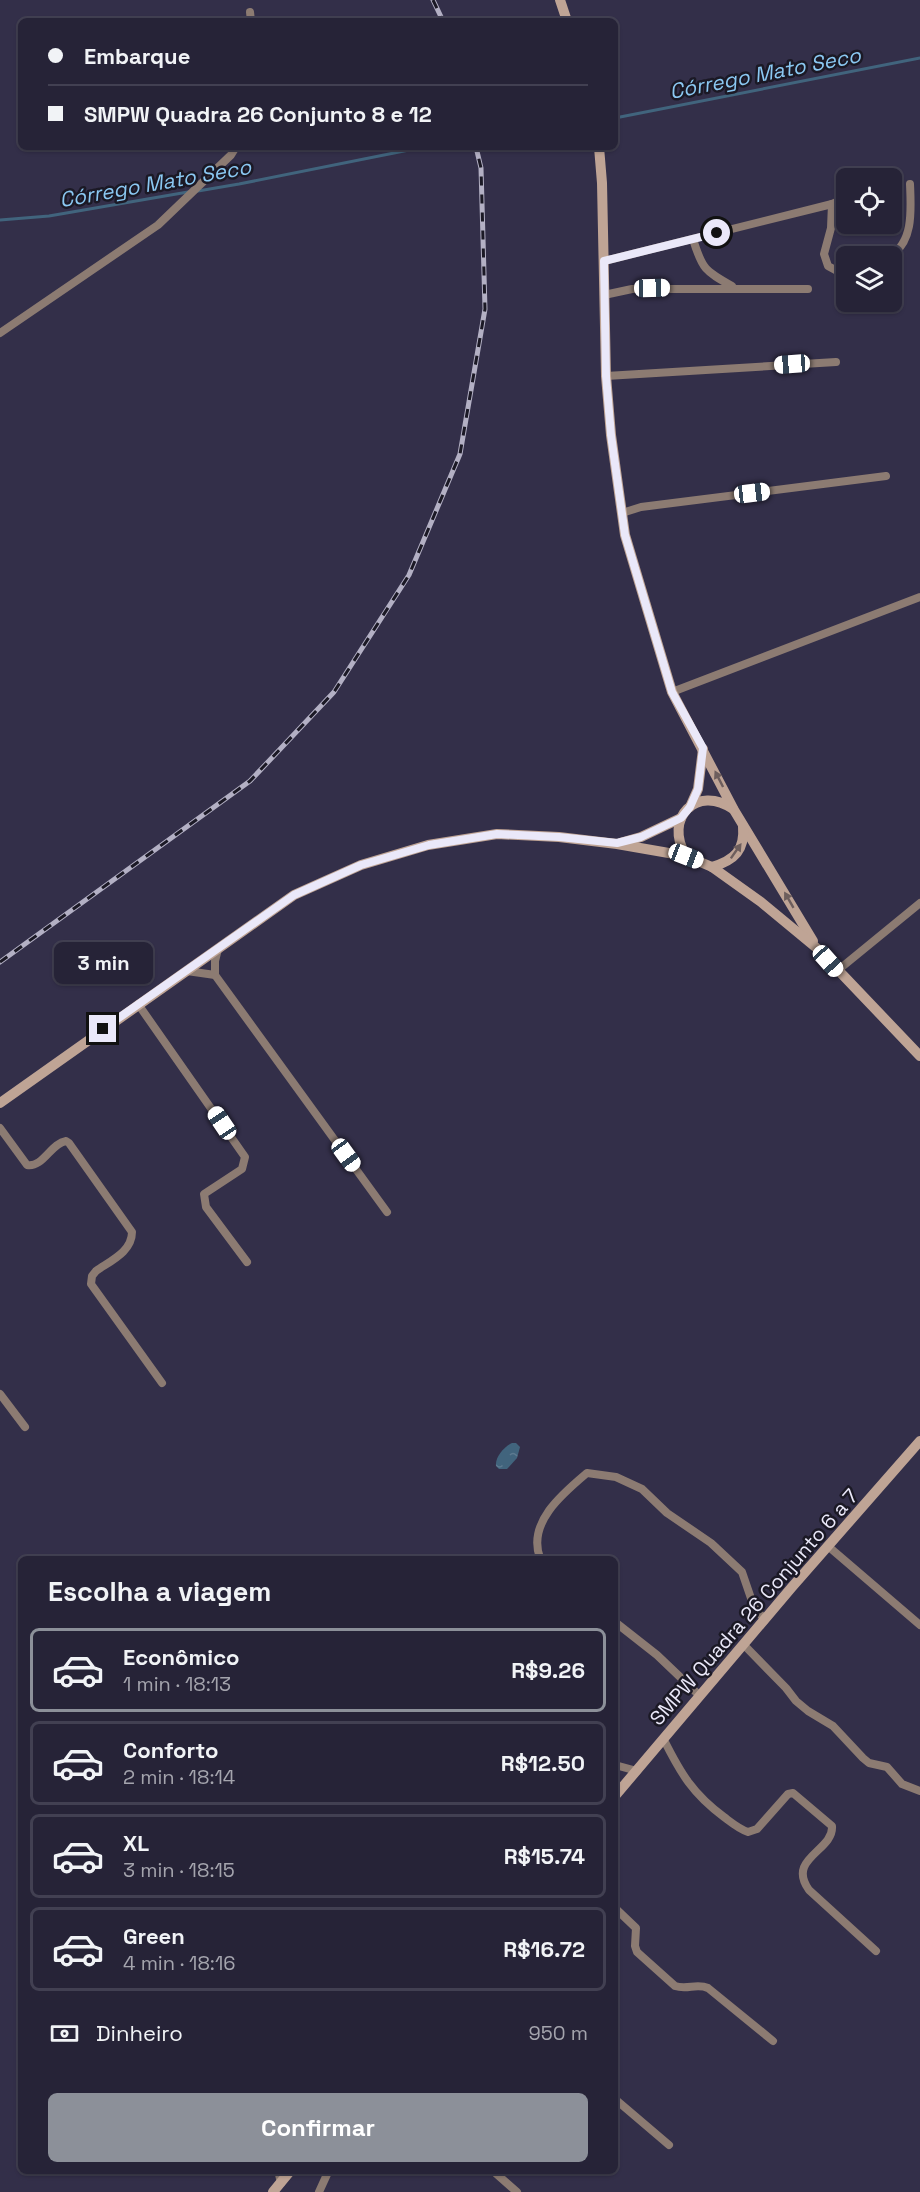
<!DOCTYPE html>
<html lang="pt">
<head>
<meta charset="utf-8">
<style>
  body { margin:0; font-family:"Space Grotesk",sans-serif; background:#2e2b3f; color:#f1f3f6; height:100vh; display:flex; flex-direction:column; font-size:22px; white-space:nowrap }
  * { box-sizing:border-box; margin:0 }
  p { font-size:20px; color:#a4a4ad }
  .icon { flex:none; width:33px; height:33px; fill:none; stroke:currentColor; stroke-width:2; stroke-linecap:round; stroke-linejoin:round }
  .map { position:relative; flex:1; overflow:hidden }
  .sheet { position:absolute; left:18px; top:1556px; width:600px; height:618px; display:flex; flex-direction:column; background:#262337; border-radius:9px; box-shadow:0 2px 4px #0004,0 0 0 2px #424052 }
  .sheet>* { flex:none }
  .hud { position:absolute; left:18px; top:18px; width:600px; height:132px; border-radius:9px; box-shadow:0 2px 4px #0004,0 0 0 2px #424052; display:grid; align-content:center; height:132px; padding:0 30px; background:#262337 }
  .buttons { position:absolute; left:836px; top:168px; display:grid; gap:12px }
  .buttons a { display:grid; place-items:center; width:66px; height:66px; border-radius:9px; background:#262337; box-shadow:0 2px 4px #0004,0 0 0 2px #424052; font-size:30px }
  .end { position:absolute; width:27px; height:27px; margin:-14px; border:8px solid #eae8f9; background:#111; box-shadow:0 0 0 3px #111 }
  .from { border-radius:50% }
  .bubble { position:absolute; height:42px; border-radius:9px; background:#262337; box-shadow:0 2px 4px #0004,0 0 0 2px #424052; font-size:20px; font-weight:800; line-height:42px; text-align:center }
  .car { position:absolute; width:18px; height:36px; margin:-18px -9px; border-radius:8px; box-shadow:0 0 4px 2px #0007; background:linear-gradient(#fff 24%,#345 0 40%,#fff 0 76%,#345 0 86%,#fff 0) }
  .hud b { display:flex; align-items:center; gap:21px; height:57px; font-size:22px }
  .hud b+b { border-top:2px solid #424052 }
  .hud i { width:15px; height:15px; background:#f1f3f6 }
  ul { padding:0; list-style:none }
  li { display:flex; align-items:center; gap:18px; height:84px; margin:0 12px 9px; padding:0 18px; border:3px solid #424052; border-radius:9px }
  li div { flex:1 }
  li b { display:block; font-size:22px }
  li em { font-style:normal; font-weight:800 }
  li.current { border-color:#8c9099 }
  li>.icon { width:54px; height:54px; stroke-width:1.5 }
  h2 { padding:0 30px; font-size:27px; line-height:72px }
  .pay { display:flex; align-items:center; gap:15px; height:66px; padding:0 30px; font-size:22px }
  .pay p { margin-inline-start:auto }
  .action { display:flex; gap:12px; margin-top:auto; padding:12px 30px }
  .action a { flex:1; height:69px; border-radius:9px; background:#8c9099; color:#fff; font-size:24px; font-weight:800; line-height:69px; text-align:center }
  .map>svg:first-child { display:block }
  .water { fill:url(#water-ripples) }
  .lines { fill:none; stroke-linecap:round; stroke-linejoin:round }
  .stream { stroke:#41647d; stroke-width:3 }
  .street { stroke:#8c7b72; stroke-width:8 }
  .secondary { stroke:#bfa495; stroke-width:10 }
  .rail-casing { stroke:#b3b0c4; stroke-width:5 }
  .rail { stroke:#1b1925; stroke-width:3; stroke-dasharray:9; stroke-linecap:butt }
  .oneway { fill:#6d5e5d }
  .route { stroke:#eae8f9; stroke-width:8 }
  .labels { text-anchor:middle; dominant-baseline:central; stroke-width:5; stroke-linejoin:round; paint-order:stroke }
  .street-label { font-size:20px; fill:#eae8f9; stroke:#1b1925 }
  .water-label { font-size:21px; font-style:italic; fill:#8bc8f2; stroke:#1b1925 }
</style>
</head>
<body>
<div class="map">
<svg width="920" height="2192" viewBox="0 0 920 2192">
  <defs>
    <pattern id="water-ripples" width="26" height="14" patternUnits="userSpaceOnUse" patternTransform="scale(1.5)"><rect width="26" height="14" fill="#41647d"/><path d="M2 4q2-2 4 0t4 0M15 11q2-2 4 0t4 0" fill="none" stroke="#5d7a90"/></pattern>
  </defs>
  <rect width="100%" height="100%" fill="#332f49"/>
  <path class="water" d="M512,1443H516L520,1447L517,1458L507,1469H499L496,1466C495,1457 504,1447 512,1443Z"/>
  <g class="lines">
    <g class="stream">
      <path d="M615,118L920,58"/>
      <path d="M198,191L239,184L419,148"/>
      <path d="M0,220L49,216L188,192"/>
    </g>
    <g class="street">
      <path d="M250,12L251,21"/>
      <path d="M839,201L846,212"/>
      <path d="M832,204L831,228L824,254L828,266L839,272L846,271"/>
      <path d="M693,239C702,269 705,271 732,286"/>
      <path d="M890,256C914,242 911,209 910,184"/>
      <path d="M604,261L832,204L846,198"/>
      <path d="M604,295L632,289H808"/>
      <path d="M0,333L158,225L231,155L236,147"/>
      <path d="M606,376L836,362"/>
      <path d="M622,513L641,507L886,476"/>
      <path d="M672,692L920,597"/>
      <path d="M218,949L215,961V975L387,1212"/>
      <path d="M187,971L215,975"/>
      <path d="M837,971L920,903"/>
      <path d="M138,1004L245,1157L242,1169L204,1194L206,1207L247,1262"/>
      <path d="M0,1128L27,1165C43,1168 51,1143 66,1141L69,1143L132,1232C132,1252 110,1261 96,1271L92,1276L91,1284L162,1383"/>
      <path d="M0,1394L25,1427"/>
      <path d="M829,1547L920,1625"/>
      <path d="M540,1558C527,1523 562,1494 587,1473L616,1477L642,1489L667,1513L711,1543L742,1572L754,1607L765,1620"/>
      <path d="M615,1622L657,1655L700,1696"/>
      <path d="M744,1645L786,1688L796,1701L808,1711L833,1726L863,1758L869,1763L887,1767L902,1784L920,1791"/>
      <path d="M664,1740C681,1774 693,1794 724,1817C732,1823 739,1829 748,1832L757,1829L788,1794L793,1793L832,1826C834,1851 786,1858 809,1890L876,1951"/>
      <path d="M615,1765L637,1771"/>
      <path d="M615,1908L636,1928L635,1946L637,1952L675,1986C687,1990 697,1983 708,1988L773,2041"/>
      <path d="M615,2099L669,2145"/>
      <path d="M278,2170L281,2183"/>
      <path d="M492,2170L517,2192"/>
      <path d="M319,2192L329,2170"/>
    </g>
    <g class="secondary">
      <path d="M560,0L567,21"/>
      <path d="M599,147L602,183L606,376L611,435L625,535L672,692L734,810L813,941"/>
      <path d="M690,807L698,789L703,749"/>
      <path d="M620,843L641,837L681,818"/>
      <path d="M686,856C663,818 697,784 733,809"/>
      <path d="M712,867C735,860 745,850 743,826"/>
      <path d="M0,1103L294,895L361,865L428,845L497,834L559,837L617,844L686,856L712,867L761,902L819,950L920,1056"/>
      <path d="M615,1796L792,1587L920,1441"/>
      <path d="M273,2192L291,2170"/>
    </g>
    <g class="rail-casing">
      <g id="rail">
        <path d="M433,0L443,21"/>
        <path d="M0,962L250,781L334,692L409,575L460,454L485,309L481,168L476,147"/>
      </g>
    </g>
    <use href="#rail" class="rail"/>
  </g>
  <defs><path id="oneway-solid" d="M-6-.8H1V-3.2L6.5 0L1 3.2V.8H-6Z" transform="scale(1.5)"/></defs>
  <g class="oneway">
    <use href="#oneway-solid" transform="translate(719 779) rotate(-117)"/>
    <use href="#oneway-solid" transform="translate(736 851) rotate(-55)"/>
    <use href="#oneway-solid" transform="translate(789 900) rotate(-120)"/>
  </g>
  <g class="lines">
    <path class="route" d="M103,1029L294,895L361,865L429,845L497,834L559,837L617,843L641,837L681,818L690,807L698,789L703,748L672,692L625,535L611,435L606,376L604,261L717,233"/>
  </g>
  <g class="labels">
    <g class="street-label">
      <text transform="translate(754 1607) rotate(-49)">SMPW Quadra 26 Conjunto 6 a 7</text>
    </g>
    <g class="water-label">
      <text transform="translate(765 73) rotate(-11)">Córrego Mato Seco</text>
      <text transform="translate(155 183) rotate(-10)">Córrego Mato Seco</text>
    </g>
  </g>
</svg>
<div class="buttons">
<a><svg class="icon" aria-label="locate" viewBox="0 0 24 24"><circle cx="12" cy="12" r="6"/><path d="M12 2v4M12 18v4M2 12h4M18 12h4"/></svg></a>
<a><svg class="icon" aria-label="layers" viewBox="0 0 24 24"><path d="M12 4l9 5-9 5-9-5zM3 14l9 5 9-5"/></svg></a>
</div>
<i class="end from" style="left:717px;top:233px"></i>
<i class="end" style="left:103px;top:1029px"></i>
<div class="bubble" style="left:54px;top:942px;width:99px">3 min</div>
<i class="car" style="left:652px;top:288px;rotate:89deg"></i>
<i class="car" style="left:792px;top:364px;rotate:266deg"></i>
<i class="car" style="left:752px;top:493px;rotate:83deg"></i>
<i class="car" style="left:686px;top:856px;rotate:111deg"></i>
<i class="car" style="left:828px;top:961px;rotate:138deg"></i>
<i class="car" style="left:222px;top:1123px;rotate:326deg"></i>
<i class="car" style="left:346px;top:1155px;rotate:144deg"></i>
<div class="hud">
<b><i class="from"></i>Embarque</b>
<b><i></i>SMPW Quadra 26 Conjunto 8 e 12</b>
</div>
<section class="sheet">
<h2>Escolha a viagem</h2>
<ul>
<li class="current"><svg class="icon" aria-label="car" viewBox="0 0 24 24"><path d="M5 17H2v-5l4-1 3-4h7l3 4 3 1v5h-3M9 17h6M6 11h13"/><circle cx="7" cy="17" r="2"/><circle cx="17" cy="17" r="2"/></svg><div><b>Econômico</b><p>1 min · 18:13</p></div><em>R$9.26</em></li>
<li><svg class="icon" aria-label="car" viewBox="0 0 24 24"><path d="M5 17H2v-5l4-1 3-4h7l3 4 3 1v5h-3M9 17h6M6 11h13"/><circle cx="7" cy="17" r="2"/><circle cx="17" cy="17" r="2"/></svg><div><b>Conforto</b><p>2 min · 18:14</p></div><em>R$12.50</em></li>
<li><svg class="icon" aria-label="car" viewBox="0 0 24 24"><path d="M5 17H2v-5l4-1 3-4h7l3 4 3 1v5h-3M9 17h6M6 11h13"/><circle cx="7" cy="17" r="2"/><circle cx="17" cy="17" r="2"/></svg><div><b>XL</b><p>3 min · 18:15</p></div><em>R$15.74</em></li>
<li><svg class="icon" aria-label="car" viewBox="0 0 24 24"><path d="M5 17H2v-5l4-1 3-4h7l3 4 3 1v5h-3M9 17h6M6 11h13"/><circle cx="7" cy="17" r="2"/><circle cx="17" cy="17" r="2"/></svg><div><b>Green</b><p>4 min · 18:16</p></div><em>R$16.72</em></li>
</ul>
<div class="pay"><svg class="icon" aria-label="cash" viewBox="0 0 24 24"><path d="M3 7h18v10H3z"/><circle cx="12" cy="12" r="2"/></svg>Dinheiro<p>950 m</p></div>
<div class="action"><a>Confirmar</a></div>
</section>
</div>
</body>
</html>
